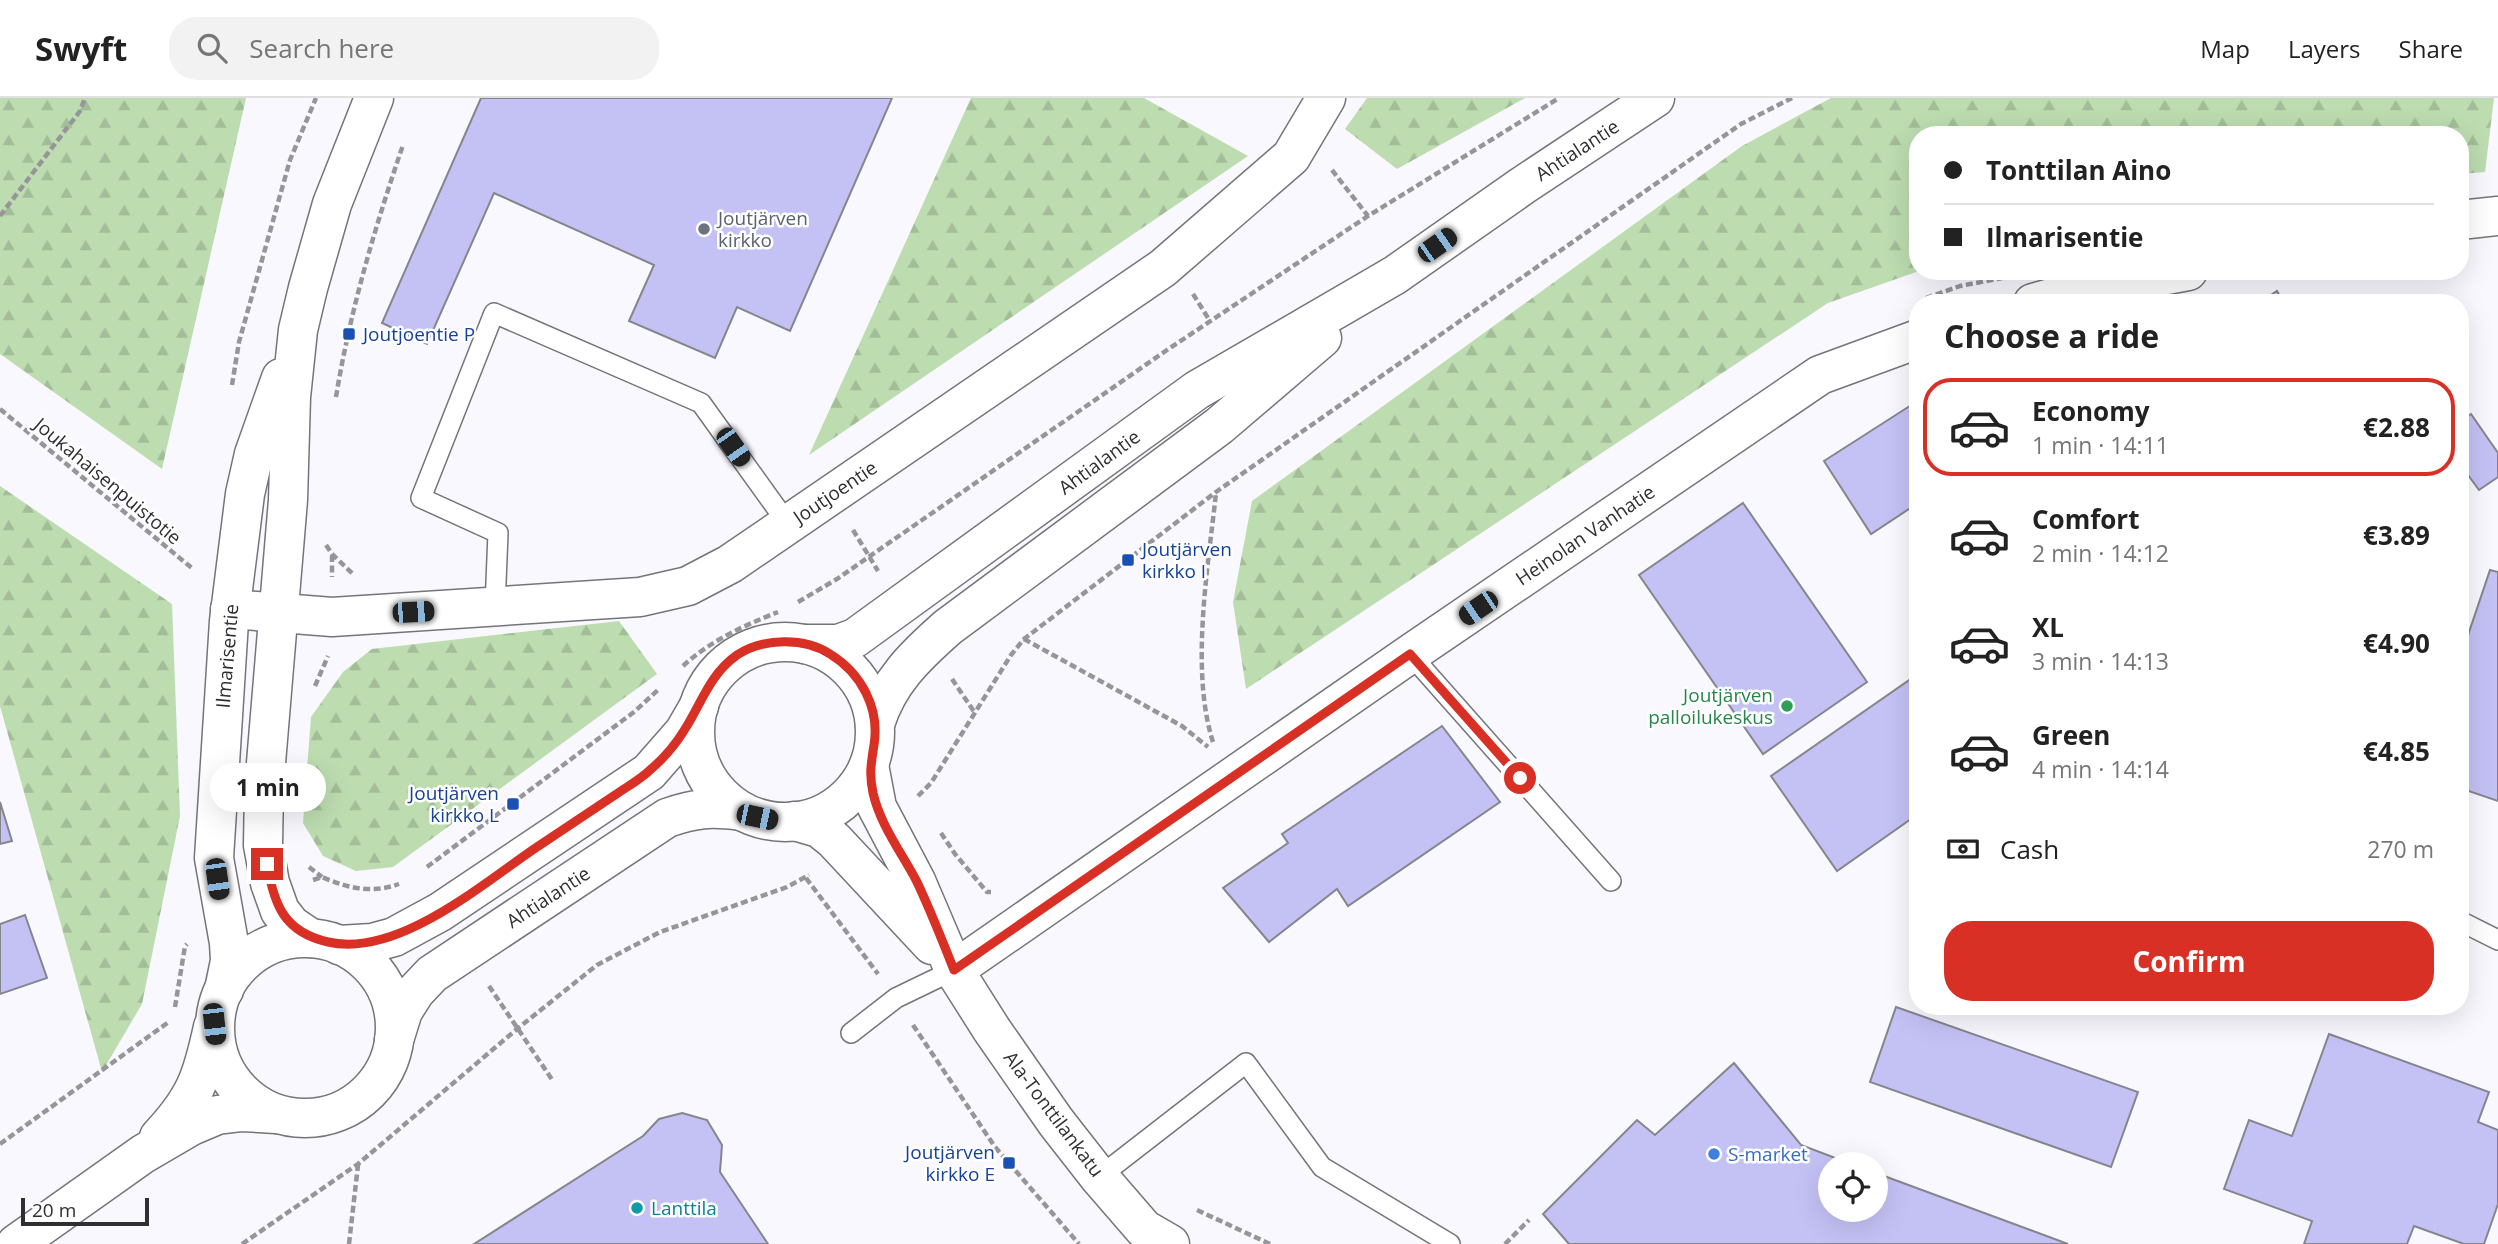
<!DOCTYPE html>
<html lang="en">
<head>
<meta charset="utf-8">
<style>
  body { margin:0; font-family:"Open Sans",sans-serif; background:#f2f2f2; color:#222; height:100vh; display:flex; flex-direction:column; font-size:26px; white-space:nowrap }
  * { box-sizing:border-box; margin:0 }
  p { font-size:23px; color:#767676 }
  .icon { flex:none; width:38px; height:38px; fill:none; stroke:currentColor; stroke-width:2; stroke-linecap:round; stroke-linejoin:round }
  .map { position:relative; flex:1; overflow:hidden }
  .panel { position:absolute; left:1909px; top:196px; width:560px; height:721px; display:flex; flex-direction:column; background:#fff; border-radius:28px; box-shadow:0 7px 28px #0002 }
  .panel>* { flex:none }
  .guide { position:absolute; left:1909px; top:28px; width:560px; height:154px; border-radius:28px; box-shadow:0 7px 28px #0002; display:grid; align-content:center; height:154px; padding:0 35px; background:#fff }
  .tools { position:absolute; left:1818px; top:1054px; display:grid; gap:14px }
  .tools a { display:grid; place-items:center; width:70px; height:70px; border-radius:50%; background:#fff; box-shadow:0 7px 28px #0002; font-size:35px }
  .scale { position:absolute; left:21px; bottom:18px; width:128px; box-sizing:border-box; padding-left:7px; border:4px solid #2f2f32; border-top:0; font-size:19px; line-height:24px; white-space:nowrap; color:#2f2f32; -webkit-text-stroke:5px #fff; paint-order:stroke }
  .end { position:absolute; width:32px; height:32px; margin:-16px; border:9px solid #d93025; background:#fff; box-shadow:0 0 0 4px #fff }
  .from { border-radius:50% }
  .bubble { position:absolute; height:49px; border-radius:24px; background:#fff; box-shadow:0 7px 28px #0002; font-size:23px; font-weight:700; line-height:49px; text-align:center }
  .car { position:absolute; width:21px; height:42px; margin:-21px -10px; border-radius:9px; box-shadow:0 0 5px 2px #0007; background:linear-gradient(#222 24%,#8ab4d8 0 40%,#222 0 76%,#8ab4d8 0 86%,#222 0) }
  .guide b { display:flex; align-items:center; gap:24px; height:66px; font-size:26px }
  .guide b+b { border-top:2px solid #e0e0e0 }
  .guide i { width:18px; height:18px; background:#222 }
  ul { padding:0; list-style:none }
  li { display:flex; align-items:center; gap:21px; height:98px; margin:0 14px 10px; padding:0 21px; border:4px solid transparent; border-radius:28px }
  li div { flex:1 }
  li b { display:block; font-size:26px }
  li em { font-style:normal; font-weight:700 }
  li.active { border-color:#d93025 }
  li>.icon { width:63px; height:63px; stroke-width:1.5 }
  h2 { padding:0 35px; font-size:32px; line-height:84px }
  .pay { display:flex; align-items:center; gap:18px; height:77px; padding:0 35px; font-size:26px }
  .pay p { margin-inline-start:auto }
  .button { display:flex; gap:14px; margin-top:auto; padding:14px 35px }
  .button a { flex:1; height:80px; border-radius:28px; background:#d93025; color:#fff; font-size:28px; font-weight:700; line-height:80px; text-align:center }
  header { display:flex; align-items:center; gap:42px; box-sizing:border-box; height:98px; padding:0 35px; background:#fff; border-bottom:2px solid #e0e0e0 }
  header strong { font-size:33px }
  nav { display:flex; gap:38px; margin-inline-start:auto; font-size:24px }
  .search { width:490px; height:63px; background:#f2f2f2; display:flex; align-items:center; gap:18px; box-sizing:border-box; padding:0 24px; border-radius:28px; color:#767676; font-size:26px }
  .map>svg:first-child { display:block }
  .forest { fill:url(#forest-firs) }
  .building { fill:#c4c2f5; stroke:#85858d; stroke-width:2 }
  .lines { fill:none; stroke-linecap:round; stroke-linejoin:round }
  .lane-casing { stroke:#74747b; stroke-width:22 }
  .street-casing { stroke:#74747b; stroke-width:41 }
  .secondary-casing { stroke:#74747b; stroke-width:41 }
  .path { stroke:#95959a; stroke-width:4.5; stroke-dasharray:7 3.5; stroke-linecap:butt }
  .lane { stroke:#fff; stroke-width:19 }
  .street { stroke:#fff; stroke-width:38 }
  .secondary { stroke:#fff; stroke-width:38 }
  .route { stroke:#d93025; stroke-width:9 }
  .worship-dot { fill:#6b7280; stroke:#fff; stroke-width:2.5 }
  .transit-dot { fill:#1a4fb4; stroke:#fff; stroke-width:2.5 }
  .leisure-dot { fill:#2e9e5b; stroke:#fff; stroke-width:2.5 }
  .shop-dot { fill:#3f7fe0; stroke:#fff; stroke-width:2.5 }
  .culture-dot { fill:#0f9aa8; stroke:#fff; stroke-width:2.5 }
  .labels { text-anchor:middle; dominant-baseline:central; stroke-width:5; stroke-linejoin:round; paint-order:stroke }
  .street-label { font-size:19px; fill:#2f2f32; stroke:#fff }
  .worship-label { font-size:19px; fill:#5b616d; stroke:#fff; text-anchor:start }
  .transit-label { font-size:19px; fill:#164399; stroke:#fff; text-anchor:start }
  .leisure-label { font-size:19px; fill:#27864d; stroke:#fff; text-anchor:end }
  .shop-label { font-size:19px; fill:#366cbe; stroke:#fff; text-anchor:start }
  .culture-label { font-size:19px; fill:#0d838f; stroke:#fff; text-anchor:start }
</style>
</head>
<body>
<header>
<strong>Swyft</strong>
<div class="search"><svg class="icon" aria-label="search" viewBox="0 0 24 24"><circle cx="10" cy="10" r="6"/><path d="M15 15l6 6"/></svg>Search here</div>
<nav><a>Map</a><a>Layers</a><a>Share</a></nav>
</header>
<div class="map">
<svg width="2498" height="1146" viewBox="0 0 2498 1146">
  <defs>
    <pattern id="forest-firs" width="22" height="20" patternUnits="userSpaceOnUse" patternTransform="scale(1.75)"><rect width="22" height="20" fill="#bddcb0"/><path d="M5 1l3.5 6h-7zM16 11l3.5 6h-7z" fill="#a3bd98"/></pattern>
  </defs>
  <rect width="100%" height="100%" fill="#f8f8fe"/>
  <g class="forest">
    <path d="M0,0H246L162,371L0,256Z"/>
    <path d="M971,0H1144L1248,58L809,357Z"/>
    <path d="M1367,0H1525L1397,71L1345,31Z"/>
    <path d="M1831,0H2494L2485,74L2461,76L2460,37H1918L1919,173L1828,205L1246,591L1233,504L1252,403L1742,48Z"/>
    <path d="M0,388L172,506L180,718L142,906L102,974L0,608Z"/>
    <path d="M619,523L657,576L393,769L356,773L323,758L303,725L311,619L343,574L372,551Z"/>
  </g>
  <g class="building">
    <path d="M481,0H892L790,233L737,209L715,260L629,223L654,167L494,95L427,246L382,225Z"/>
    <path d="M2277,193L2284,205H2259Z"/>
    <path d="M1916,304L1918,307V405L1871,436L1824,363Z"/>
    <path d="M2471,316L2498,355V379L2479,392L2460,366V323Z"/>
    <path d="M1743,405L1867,584L1763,656L1639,477Z"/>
    <path d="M2490,472L2498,474V703L2460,690V561Z"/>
    <path d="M1918,576V716L1837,773L1771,678Z"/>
    <path d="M1442,628L1500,704L1348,808L1337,791L1269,844L1223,790L1288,745L1282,736Z"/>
    <path d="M0,704L12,743L0,746Z"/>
    <path d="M25,817L47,880L0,896V826Z"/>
    <path d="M1896,909L2138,994L2111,1069L1870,984Z"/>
    <path d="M2329,936L2489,994L2478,1024L2498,1032V1106L2484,1146H2464L2414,1128L2407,1146H2304L2312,1123L2224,1091L2249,1022L2292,1038Z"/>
    <path d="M1734,965L1801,1047L1851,1066H1830V1111H1876V1075L2068,1146H1569L1543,1116L1637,1022L1655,1037Z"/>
    <path d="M682,1015L707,1022L722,1047L720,1074L768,1146H474L643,1038L659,1021Z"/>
  </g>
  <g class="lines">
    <g class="lane-casing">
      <g id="lane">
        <path d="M495,509L498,435L421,400L494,215L701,305L788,426"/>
        <path d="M1410,556L1611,783"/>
        <path d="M2460,823L2498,842"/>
        <path d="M851,935L896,900L954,872"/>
        <path d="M1099,1079L1246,965L1322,1069L1450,1146"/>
      </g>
    </g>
    <g class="street-casing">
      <g id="street">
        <path d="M2460,122L2498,118"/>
        <path d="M2033,205L2069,195L2188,173"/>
        <path d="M230,511L332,519L640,499L688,488L730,466L1163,170L1291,59L1326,0"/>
        <path d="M954,872L1410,556L1820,277L1918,241"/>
      </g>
    </g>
    <g class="secondary-casing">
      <g id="secondary">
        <circle cx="785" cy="634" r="90"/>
        <path d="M805,546H838L855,540L1197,292L1395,177L1522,88L1655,0"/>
        <path d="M875,626C888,584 915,558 948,529L1219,328L1322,240"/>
        <path d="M869,667L877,709L916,783L954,872L992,932L1056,1024L1099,1079L1144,1131L1170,1146"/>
        <path d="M795,723L819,730L834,742L932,847"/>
        <path d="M310,840L291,827L280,813L270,785L263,747L264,689L288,402L291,299L298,232L308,190L332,106L374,0"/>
        <circle cx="305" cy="930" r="90"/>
        <path d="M339,847L372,845L394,839L440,814L649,674L684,634L699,608"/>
        <path d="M224,892L230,863L229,845L214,760L229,523L245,396L254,356L281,280"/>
        <path d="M394,942L403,913L415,894L432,876L667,720C695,710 711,709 741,713"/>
        <path d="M159,1039C195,1001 202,980 213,929"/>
        <path d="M16,1146L143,1056L191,1028L217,1017L242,1014L276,1016"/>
      </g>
    </g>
    <g class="path">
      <path d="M1332,72L1368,118"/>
      <path d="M0,118L80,13L85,0"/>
      <path d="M1193,196L1210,223"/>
      <path d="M1926,200L1960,188L2002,180"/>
      <path d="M232,287L239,244L290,62L316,0"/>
      <path d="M336,299C350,213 375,129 403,47"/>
      <path d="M0,311L193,471"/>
      <path d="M853,432L878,473"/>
      <path d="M326,447L332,456L353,476"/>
      <path d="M332,457V479"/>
      <path d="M798,504L837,481L1167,252L1368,118L1559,0"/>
      <path d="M1024,541L1182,628L1208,649"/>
      <path d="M683,568C710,543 743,528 778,514"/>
      <path d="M952,581L975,615"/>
      <path d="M315,588L328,558"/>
      <path d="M1213,644C1190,572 1208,470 1216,395"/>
      <path d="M918,698L931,685L1011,557L1024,541L1216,394L1741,26L1792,0"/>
      <path d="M941,735L955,756L987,794H991"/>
      <path d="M309,769L322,779"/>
      <path d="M427,769L634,614L659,591"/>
      <path d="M806,780L878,876"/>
      <path d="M313,782L322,779C348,790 371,796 399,786"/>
      <path d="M489,888L553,983"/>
      <path d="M175,909L185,848L187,846"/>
      <path d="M913,927L995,1049L1079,1146"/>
      <path d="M0,1046L170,923"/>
      <path d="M1197,1112L1270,1146"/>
      <path d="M242,1146L358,1066L517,931L597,867L660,834L787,789L809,777"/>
      <path d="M349,1146L358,1067"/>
      <path d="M1505,1146L1529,1122"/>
    </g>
    <use href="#lane" class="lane"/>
    <use href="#street" class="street"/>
    <use href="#secondary" class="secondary"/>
  </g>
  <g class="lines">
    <path class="route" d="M267,766C274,807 284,834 328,844C396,860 480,788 534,751C561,733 588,715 615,697C626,689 640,682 650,672C663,661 676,646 685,631C702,604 710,576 737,557C763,540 804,539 830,556C861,575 880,610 874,647C871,666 869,676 873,695C880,726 901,754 916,782C930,811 942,842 954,872L1410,556L1520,680"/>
  </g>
  <circle class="worship-dot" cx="704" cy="131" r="7"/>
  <g class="transit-dot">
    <rect x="342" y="229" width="14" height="14" rx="3.5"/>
    <rect x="1121" y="455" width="14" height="14" rx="3.5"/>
    <rect x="506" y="699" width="14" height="14" rx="3.5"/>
    <rect x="1002" y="1058" width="14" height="14" rx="3.5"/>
  </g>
  <circle class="leisure-dot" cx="1787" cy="608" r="7"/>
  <circle class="shop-dot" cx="1714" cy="1056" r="7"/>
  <circle class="culture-dot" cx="637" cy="1110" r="7"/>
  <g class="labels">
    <g class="street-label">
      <text transform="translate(1577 52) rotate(-33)">Ahtialantie</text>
      <text transform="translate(1099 364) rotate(-36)">Ahtialantie</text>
      <text transform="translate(108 383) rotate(40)">Joukahaisenpuistotie</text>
      <text transform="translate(835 394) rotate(-34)">Joutjoentie</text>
      <text transform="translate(1585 437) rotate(-34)">Heinolan Vanhatie</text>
      <text transform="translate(227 558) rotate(-85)">Ilmarisentie</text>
      <text transform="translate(548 799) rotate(-33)">Ahtialantie</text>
      <text transform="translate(1054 1016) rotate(53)">Ala-Tonttilankatu</text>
    </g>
    <g class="worship-label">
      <text x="718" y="120">Joutjärven<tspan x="718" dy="22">kirkko</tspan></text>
    </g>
    <g class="transit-label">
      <text x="363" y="236">Joutjoentie P</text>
      <text x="1142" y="451">Joutjärven<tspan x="1142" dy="22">kirkko I</tspan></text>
      <text x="499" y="695" text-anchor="end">Joutjärven<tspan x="499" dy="22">kirkko L</tspan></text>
      <text x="995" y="1054" text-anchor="end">Joutjärven<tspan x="995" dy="22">kirkko E</tspan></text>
    </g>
    <g class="leisure-label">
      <text x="1773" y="597">Joutjärven<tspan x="1773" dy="22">palloilukeskus</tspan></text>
    </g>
    <g class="shop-label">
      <text x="1728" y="1056">S-market</text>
    </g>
    <g class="culture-label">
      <text x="651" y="1110">Lanttila</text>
    </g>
  </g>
</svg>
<div class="tools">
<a><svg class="icon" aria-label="locate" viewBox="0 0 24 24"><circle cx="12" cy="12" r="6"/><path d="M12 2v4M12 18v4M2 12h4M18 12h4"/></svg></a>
</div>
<div class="scale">20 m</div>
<i class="end from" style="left:1520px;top:680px"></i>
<i class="end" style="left:267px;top:766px"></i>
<div class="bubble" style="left:210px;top:665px;width:116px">1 min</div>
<i class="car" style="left:1437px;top:147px;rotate:55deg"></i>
<i class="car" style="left:733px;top:349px;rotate:145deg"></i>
<i class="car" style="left:1478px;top:510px;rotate:236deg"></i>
<i class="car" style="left:413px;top:514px;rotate:87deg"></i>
<i class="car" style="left:757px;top:719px;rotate:102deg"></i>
<i class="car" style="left:217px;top:781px;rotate:172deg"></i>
<i class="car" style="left:214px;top:926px;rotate:174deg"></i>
<div class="guide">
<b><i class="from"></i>Tonttilan Aino</b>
<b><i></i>Ilmarisentie</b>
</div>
<section class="panel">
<h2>Choose a ride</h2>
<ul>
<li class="active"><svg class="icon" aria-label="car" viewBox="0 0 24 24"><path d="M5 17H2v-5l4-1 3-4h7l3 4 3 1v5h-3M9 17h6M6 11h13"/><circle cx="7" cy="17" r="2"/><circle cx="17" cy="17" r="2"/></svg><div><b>Economy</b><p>1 min · 14:11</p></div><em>€2.88</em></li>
<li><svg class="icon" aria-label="car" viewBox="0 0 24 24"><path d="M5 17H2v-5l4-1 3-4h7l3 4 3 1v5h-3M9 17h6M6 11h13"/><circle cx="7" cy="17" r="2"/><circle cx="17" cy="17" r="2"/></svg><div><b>Comfort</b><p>2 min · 14:12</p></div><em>€3.89</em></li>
<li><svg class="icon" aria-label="car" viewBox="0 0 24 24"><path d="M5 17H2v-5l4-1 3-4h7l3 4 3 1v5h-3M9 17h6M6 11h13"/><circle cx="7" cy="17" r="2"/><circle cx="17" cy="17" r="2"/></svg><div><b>XL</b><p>3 min · 14:13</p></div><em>€4.90</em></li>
<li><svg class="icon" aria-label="car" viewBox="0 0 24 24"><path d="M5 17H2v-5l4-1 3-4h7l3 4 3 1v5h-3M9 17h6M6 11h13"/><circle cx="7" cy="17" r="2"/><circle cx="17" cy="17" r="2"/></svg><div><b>Green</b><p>4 min · 14:14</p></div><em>€4.85</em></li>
</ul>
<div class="pay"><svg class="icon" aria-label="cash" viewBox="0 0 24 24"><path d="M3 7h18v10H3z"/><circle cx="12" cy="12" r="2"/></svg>Cash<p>270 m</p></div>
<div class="button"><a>Confirm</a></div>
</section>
</div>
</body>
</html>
